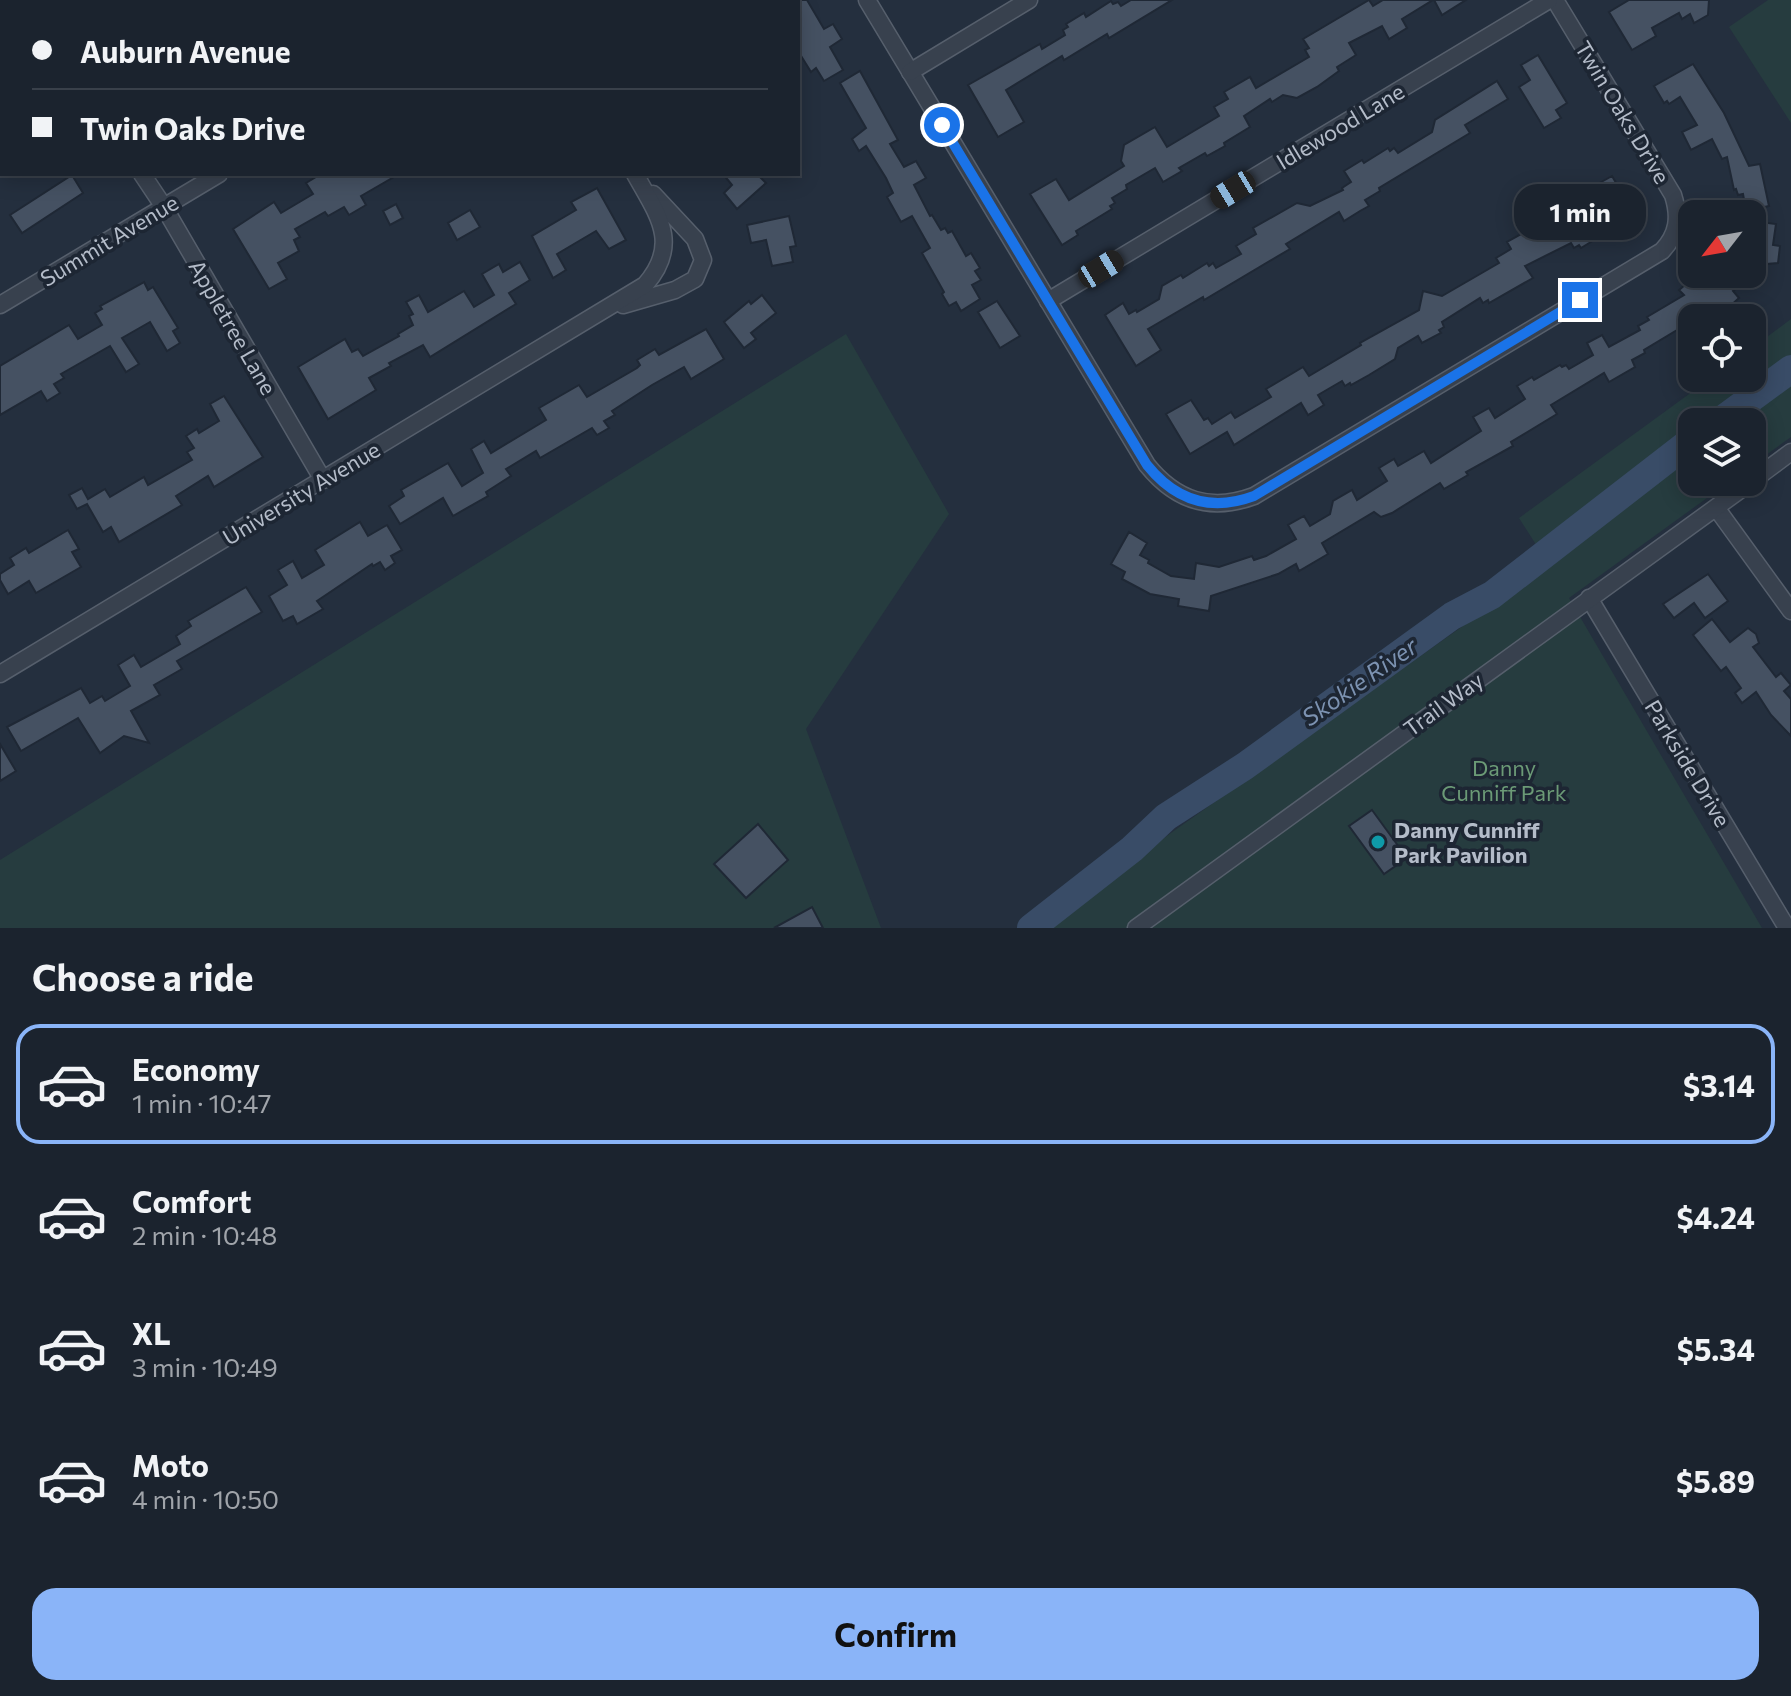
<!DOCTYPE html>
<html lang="en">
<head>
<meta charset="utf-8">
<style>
  body { margin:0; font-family:Commissioner,sans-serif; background:#282f3a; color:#f1f3f6; height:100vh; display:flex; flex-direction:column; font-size:30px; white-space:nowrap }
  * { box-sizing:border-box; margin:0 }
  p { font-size:26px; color:#a0a4aa }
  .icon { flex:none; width:44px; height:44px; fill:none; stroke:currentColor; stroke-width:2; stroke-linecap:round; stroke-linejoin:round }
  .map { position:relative; height:928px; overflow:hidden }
  .panel { display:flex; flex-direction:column; background:#1b232e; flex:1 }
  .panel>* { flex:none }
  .top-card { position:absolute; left:0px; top:0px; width:800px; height:176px; box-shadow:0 4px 20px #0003,0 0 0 2px #39404a; display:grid; align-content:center; height:176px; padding:0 32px; background:#1b232e }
  .needle { width:52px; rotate:239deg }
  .fabs { position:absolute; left:1678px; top:200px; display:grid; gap:16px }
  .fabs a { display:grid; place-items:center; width:88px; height:88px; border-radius:16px; background:#1b232e; box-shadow:0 4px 20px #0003,0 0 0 2px #39404a; font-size:40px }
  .end { position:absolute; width:36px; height:36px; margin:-18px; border:10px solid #1a73e8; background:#fff; box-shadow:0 0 0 4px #fff }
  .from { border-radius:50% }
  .bubble { position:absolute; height:56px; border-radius:24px; background:#1b232e; box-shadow:0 4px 20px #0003,0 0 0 2px #39404a; font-size:26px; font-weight:700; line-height:56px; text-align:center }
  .car { position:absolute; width:24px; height:48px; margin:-24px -12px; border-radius:10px; box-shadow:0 0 6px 2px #0007; background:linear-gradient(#222 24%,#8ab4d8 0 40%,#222 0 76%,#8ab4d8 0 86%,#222 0) }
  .top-card b { display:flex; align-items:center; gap:28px; height:76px; font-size:30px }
  .top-card b+b { border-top:2px solid #39404a }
  .top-card i { width:20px; height:20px; background:#f1f3f6 }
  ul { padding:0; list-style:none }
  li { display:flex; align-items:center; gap:24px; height:120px; margin:0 16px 12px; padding:0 16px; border:4px solid transparent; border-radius:24px }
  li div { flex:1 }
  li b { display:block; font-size:30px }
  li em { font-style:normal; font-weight:700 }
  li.on { border-color:#8ab4f8 }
  li>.icon { width:72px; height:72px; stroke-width:1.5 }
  h2 { padding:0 32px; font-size:36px; line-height:96px }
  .button { display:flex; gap:16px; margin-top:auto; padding:16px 32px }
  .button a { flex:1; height:92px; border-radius:24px; background:#8ab4f8; color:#111; font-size:32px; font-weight:700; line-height:92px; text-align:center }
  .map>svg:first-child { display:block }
  .green { fill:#263c3f }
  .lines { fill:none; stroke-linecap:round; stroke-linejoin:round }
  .river { stroke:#394c67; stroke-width:28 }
  .building { fill:#455162; stroke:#1f2835; stroke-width:2 }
  .street-casing { stroke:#565f6c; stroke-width:19 }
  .street { stroke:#38414e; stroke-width:16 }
  .route { stroke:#1a73e8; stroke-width:10 }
  .culture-dot { fill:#0f9aa8; stroke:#1d2633; stroke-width:3 }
  .labels { text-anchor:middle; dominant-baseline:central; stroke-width:7; stroke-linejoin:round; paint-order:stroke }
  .street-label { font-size:22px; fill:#b4bcc9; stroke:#1d2633 }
  .park-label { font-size:22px; fill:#6b9a76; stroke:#1d2633 }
  .poi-label { font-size:22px; font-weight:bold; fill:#b4bcc9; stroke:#1d2633; text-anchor:start }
  .water-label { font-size:24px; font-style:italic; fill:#7c92b1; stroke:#1d2633 }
</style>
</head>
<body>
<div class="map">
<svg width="1791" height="928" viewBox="0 0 1791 928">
  <rect width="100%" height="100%" fill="#242f3e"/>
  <g class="green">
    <path d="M1768,0H1791V123L1729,27Z"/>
    <path d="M1791,319V437L1752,465V422H1692V482H1729L1569,598L1762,928H1037L1549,565L1519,518L1711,378H1752V348Z"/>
    <path d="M846,334L949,514L806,729L881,928H0V860Z"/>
  </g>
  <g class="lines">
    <g class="river">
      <path d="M1719,422L1791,369"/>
      <path d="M1031,928L1132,849L1166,817L1245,766L1452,616L1492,595L1692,440"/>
    </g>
  </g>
  <g class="building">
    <path d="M798,0H807L824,29L833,24L842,39L830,47L843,70L824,81L816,68L811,72L798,51Z"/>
    <path d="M1131,0H1172L1109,38L1107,34L1064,60L1062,56L1006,90L1024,122L998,137L968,85L1040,44L1042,49L1065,35L1063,30L1068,27L1066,24L1084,13L1086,17L1111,1L1113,4L1118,2L1121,6Z"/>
    <path d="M1369,0L1373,6L1383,0H1433L1402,19L1407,28L1389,39L1382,26L1349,43L1356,55L1337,67L1339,71L1317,87L1297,98L1283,95L1272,102L1270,99L1244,116L1250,127L1224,143L1225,146L1207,156L1205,153L1179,168L1182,171L1163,182L1155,168L1126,185L1127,189L1112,198L1115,203L1110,206L1112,209L1076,231L1078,235L1062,245L1030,194L1056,179L1069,200L1124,166L1121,161L1124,145L1155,127L1167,147L1219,116L1214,107L1228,99L1224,92L1250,77L1256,88L1309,57L1305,50L1309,48L1303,39Z"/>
    <path d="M1434,0H1466L1442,15Z"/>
    <path d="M1629,0H1709L1708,15L1694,23L1690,14L1682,19L1679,13L1652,28L1656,36L1632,50L1609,12Z"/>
    <path d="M1538,55L1567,103L1556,110L1561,118L1544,128L1519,87L1530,80L1521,65Z"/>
    <path d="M1693,64L1724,113L1749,166L1760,164L1769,206L1746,211L1743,194L1738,195L1736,189L1734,190L1727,157L1722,159L1712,139L1691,150L1682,132L1697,125L1680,97L1669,104L1667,101L1664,103L1654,86Z"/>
    <path d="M860,71L898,140L890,144L904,167L916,161L926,178L914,185L930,216L932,215L941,230L945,228L948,233L952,231L966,256L971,253L980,268L975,271L981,280L972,285L980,299L961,311L956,302L949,306L942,294L944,292L922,253L930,248L912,216L901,222L887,197L893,193L886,178L866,146L859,151L852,139L866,128L840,83Z"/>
    <path d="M1497,81L1508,99L1465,125L1470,133L1379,188L1380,191L1365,200L1369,206L1360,211L1344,221L1339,212L1286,244L1290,249L1204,300L1203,297L1148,329L1161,350L1136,366L1105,315L1123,303L1129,314L1136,310L1137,312L1159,299L1162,286L1181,275L1183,278L1207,263L1209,266L1213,263L1216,268L1241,254L1236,246L1256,234L1253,228L1297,203L1310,206L1343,190L1342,188L1351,182L1344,171L1362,160L1364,163L1388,148L1390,151L1394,148L1398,153L1432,132L1435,120Z"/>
    <path d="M321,174H399L361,196L366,205L349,215L344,207L328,216L325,212L295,229L300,237L294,240L299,251L278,263L287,279L269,289L233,229L274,202L281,213L313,194L306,183Z"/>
    <path d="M723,174H757L766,183L737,209L724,193L732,185Z"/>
    <path d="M72,175L83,193L22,233L10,215Z"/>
    <path d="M1612,176L1635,215L1581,248L1579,245L1574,248L1571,243L1525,266L1533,278L1489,303L1488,300L1483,303L1480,298L1442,322L1444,327L1439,330L1441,333L1422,343L1418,336L1398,348L1395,359L1369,375L1351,385L1350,383L1345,386L1342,381L1318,395L1324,405L1308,415L1301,403L1234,445L1227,432L1190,454L1166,414L1191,400L1204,420L1208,418L1212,424L1231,412L1235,418L1271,397L1266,389L1303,367L1309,376L1361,345L1360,343L1419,310L1423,291L1442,296L1499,263L1496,258L1511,249L1507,242L1532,228L1537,238L1595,203L1587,190Z"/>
    <path d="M597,188L626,240L609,249L596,231L557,254L566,270L553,278L532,236L576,210L571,202Z"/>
    <path d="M396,204L403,218L390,225L383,211Z"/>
    <path d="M470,210L480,227L457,240L448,223Z"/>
    <path d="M789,216L796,246L790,247L793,262L772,266L766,240L751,243L747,225Z"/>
    <path d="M1752,221L1776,224L1773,245L1780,246L1778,263L1767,264L1765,276L1752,275Z"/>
    <path d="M520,262L530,280L509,293L516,304L430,357L423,345L389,363L391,366L369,378L376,390L328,419L298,367L345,339L352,352L358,349L363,356L399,336L398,334L413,325L409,316L413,314L406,302L419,295L428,312L464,291L474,307L494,295L482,274L499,264L503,272Z"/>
    <path d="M1698,274H1725L1737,288L1733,291L1739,298L1717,318H1692V321L1644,350L1645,353L1632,360L1635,367L1609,382L1604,373L1551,405L1557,414L1511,442L1513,446L1466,472L1468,475L1444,489L1440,483L1392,513L1381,517L1374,512L1322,543L1328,554L1299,571L1296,564L1278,574L1211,596L1209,611L1178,606L1179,599L1150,594L1122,579L1125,572L1111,564L1129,532L1147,543L1140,555L1149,560L1148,563L1171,576L1194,579L1196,563L1219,567L1252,556L1254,560L1266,556L1296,539L1288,525L1304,516L1310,526L1330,514L1333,501L1352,490L1357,500L1387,481L1379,468L1394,459L1398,466L1424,451L1431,463L1481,431L1473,417L1489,408L1495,418L1525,399L1517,386L1532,377L1534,380L1560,365L1562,367L1566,365L1569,369L1593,355L1587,343L1602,335L1609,347L1640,330L1638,326L1649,320L1647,317L1684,295L1679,290Z"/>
    <path d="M144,282L148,290L153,287L178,328L173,331L180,343L167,351L150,322L122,338L139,364L126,372L110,346L61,374L64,378L54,384L60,393L47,401L41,391L0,415V366L69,325L78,339L102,325L95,313L102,309L100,306Z"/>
    <path d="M762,295L776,313L751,333L756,339L744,348L724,322L749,301L751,304Z"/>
    <path d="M997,301L1020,336L1000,348L978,312Z"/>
    <path d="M706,329L724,359L691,379L684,367L652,385L612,411L615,415L604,421L609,428L597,435L592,428L540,458L536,451L506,469L511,476L486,492L488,496L453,516L443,498L400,524L389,506L404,496L401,490L448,463L462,486L483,473L471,449L484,441L491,453L546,420L539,408L579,385L587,397L637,368L640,365L637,360L655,349L659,355Z"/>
    <path d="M224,396L263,457L214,487L208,476L176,496L182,505L119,542L111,527L103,532L87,504L77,509L69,495L82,488L88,499L105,489L110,497L144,477L148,485L192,460L187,452L194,448L186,436L197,429L199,433L219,421L210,404Z"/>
    <path d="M360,522L368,536L387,525L402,550L391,556L395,563L385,570L380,562L373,566L372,564L317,601L323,609L297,624L293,616L283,621L269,596L287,585L278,570L293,561L302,578L324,565L315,550Z"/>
    <path d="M68,530L79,549L72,552L81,567L36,593L29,581L8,594L0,580V574L14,565L10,558L26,548L29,553Z"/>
    <path d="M1708,574L1728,601L1705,618L1694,603L1674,618L1663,604Z"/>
    <path d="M246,587L262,612L177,661L182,669L154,685L160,695L131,711L149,743L124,736L100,753L78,718L21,751L7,727L81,688L90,703L102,696L105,701L130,686L118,665L134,655L141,667L180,644L176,636L191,626L188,621Z"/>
    <path d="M1712,619L1730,642L1748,628L1756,634L1759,643L1753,647L1776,677L1781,673L1791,685L1784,691L1791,699V736L1771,715L1756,692L1742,703L1735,693L1741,688L1726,667L1721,671L1693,635Z"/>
    <path d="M0,744L16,771L0,781Z"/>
    <path d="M1372,810L1407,858L1384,874L1349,826Z"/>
    <path d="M758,824L788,860L746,898L714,864Z"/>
    <path d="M812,907L823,928H774Z"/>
  </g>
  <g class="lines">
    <g class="street-casing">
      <g id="street">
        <path d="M531,0L532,2"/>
        <path d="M867,0L1147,465C1176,501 1211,512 1254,496L1662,251C1678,234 1680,217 1673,195L1555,0"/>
        <path d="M503,2L507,0"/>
        <path d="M910,72L1029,0"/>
        <path d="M0,74L2,75"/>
        <path d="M142,174L164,207L323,480"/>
        <path d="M1048,301L1549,0"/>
        <path d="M0,305L219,174"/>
        <path d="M623,305L675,290L695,279L703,260L695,239L653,194"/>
        <path d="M1752,481L1791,452"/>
        <path d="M1717,509L1791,611"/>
        <path d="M1589,598L1787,928"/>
        <path d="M0,674L645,285C681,244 658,215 635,174"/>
        <path d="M1136,928L1751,482"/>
      </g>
    </g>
    <use href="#street" class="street"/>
  </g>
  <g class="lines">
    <path class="route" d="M942,125L1147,465C1176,501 1211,512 1254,496L1580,300"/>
  </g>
  <circle class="culture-dot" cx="1378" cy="842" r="8"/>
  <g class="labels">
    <g class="street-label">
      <text transform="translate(1623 112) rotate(59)">Twin Oaks Drive</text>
      <text transform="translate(1340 126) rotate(-31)">Idlewood Lane</text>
      <text transform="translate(109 240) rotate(-31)">Summit Avenue</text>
      <text transform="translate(233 327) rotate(60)">Appletree Lane</text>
      <text transform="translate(301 493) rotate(-31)">University Avenue</text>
      <text transform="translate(1443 704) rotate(-36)">Trail Way</text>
      <text transform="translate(1688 763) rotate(59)">Parkside Drive</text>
    </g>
    <g class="park-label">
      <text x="1504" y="767">Danny<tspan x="1504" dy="25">Cunniff Park</tspan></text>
    </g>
    <g class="poi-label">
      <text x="1394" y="829">Danny Cunniff<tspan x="1394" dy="25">Park Pavilion</tspan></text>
    </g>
    <g class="water-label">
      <text transform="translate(1359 681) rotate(-35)">Skokie River</text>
    </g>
  </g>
</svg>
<div class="fabs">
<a><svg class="needle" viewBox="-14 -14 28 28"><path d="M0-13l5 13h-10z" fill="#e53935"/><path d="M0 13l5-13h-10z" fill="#a0a4aa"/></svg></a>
<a><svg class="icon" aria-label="locate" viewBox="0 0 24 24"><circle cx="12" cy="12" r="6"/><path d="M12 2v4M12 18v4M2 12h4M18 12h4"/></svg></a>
<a><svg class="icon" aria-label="layers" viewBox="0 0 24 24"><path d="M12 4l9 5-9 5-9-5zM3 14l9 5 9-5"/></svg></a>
</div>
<i class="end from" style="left:942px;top:125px"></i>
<i class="end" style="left:1580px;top:300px"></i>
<div class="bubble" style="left:1514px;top:184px;width:132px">1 min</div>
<i class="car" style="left:1233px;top:190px;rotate:239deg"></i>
<i class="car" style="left:1101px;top:269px;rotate:59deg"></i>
<div class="top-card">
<b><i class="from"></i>Auburn Avenue</b>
<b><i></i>Twin Oaks Drive</b>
</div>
</div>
<section class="panel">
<h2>Choose a ride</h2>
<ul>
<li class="on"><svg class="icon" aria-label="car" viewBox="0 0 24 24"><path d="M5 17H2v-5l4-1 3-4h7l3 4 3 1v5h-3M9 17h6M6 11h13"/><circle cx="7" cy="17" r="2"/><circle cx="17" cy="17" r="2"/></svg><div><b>Economy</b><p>1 min · 10:47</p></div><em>$3.14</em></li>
<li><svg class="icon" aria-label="car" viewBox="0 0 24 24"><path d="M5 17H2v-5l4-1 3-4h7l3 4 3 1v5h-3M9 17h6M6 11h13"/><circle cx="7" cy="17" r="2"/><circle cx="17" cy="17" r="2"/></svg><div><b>Comfort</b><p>2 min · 10:48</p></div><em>$4.24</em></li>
<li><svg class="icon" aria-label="car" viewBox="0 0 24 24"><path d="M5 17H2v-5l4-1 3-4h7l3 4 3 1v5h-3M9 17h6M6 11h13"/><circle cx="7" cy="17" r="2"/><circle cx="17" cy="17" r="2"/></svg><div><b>XL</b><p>3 min · 10:49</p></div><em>$5.34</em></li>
<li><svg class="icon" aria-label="car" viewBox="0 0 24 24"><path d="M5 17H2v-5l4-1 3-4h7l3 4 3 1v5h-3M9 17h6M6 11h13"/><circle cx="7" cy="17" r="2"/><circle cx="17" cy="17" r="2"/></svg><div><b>Moto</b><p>4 min · 10:50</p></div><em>$5.89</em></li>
</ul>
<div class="button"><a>Confirm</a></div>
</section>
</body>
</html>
